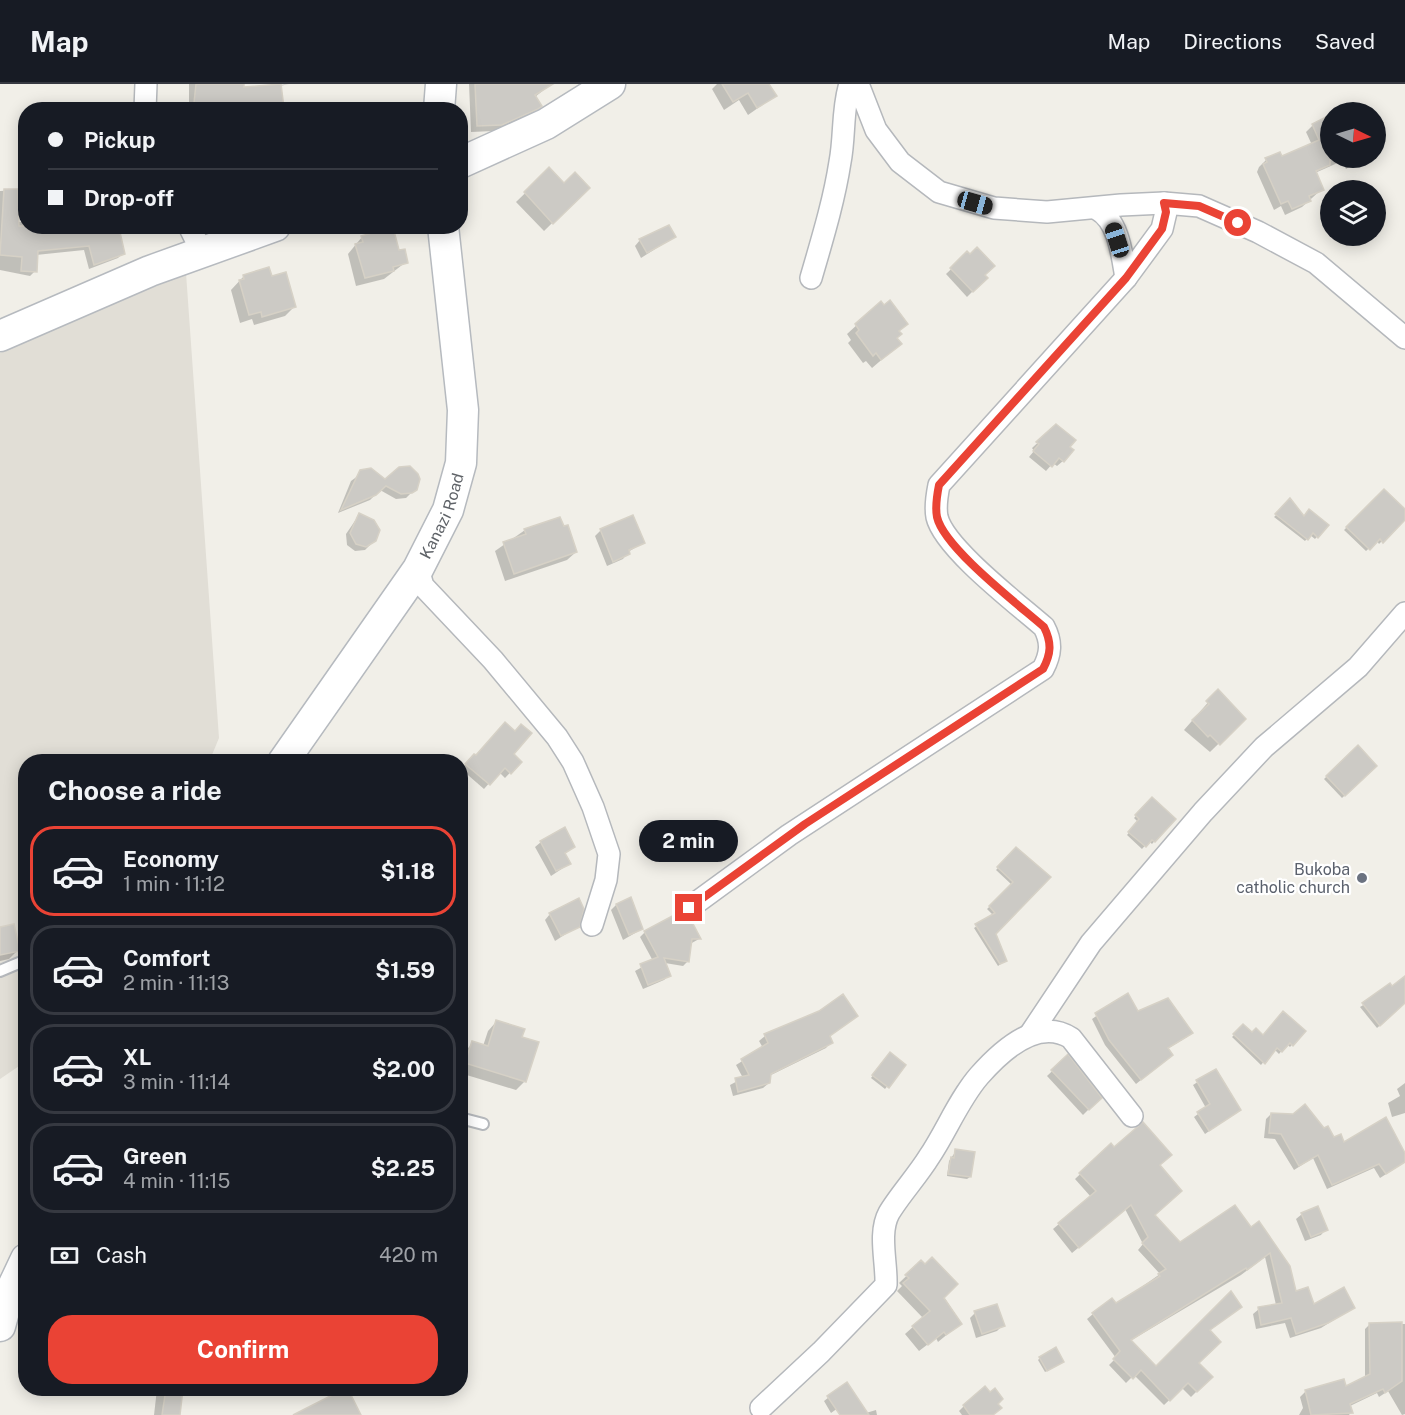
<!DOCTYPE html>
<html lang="en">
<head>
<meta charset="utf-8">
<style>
  body { margin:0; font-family:"Public Sans",sans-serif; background:#242831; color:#f1f3f6; height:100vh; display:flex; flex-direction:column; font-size:22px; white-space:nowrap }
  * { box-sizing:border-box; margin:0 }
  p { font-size:20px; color:#9ea1a6 }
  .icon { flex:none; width:33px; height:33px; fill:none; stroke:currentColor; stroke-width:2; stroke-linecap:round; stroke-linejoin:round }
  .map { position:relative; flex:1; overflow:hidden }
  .sheet { position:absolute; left:18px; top:670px; width:450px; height:642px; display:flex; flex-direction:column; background:#171b24; border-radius:24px; box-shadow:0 3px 15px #0003 }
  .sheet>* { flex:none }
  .guide { position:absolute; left:18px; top:18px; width:450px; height:132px; border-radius:24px; box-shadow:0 3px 15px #0003; display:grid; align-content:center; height:132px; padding:0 30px; background:#171b24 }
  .needle { width:39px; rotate:95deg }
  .buttons { position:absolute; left:1320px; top:18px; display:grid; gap:12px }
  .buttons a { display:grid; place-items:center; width:66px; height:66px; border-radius:50%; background:#171b24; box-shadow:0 3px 15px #0003; font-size:30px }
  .end { position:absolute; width:27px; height:27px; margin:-14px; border:8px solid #ea4335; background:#fff; box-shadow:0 0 0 3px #fff }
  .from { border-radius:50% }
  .bubble { position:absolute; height:42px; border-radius:21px; background:#171b24; box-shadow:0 3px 15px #0003; font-size:20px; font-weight:700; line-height:42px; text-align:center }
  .car { position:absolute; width:18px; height:36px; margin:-18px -9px; border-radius:8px; box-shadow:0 0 4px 2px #0007; background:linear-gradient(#222 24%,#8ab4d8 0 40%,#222 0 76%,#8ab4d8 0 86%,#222 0) }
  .guide b { display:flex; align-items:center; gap:21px; height:57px; font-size:22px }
  .guide b+b { border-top:2px solid #363941 }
  .guide i { width:15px; height:15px; background:#f1f3f6 }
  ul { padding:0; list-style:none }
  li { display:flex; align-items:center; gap:18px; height:90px; margin:0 12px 9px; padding:0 18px; border:3px solid #363941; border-radius:24px }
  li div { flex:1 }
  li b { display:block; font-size:22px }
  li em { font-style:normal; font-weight:700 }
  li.on { border-color:#ea4335 }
  li>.icon { width:54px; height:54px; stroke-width:1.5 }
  h2 { padding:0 30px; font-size:27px; line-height:72px }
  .pay { display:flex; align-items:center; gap:15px; height:66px; padding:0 30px; font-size:22px }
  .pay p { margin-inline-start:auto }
  .action { display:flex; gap:12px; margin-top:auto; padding:12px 30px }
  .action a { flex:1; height:69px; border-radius:24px; background:#ea4335; color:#fff; font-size:24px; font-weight:700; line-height:69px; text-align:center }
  header { display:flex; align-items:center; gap:36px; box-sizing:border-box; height:84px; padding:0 30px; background:#171b24; border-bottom:2px solid #363941 }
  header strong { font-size:28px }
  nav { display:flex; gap:33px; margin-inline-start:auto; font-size:21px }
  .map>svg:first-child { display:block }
  .education { fill:#e1ded6 }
  .shadow { fill:#0003 }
  .building { fill:#cccac5; stroke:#d6d1c6; stroke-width:1.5 }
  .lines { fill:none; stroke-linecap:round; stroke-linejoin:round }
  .lane-casing { stroke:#b5b8bc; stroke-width:14 }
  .street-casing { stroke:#b5b8bc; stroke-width:24 }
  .secondary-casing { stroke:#b6babf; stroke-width:33 }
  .lane { stroke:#fff; stroke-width:10 }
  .street { stroke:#fff; stroke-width:21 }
  .secondary { stroke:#fff; stroke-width:30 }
  .route { stroke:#ea4335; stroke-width:8 }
  .worship-dot { fill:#6b7280; stroke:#fff; stroke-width:2 }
  .labels { text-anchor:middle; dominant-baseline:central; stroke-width:4.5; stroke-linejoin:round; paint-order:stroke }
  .street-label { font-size:16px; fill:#5f6368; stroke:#fff }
  .worship-label { font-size:16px; fill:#5b616d; stroke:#fff; text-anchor:end }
</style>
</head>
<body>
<header>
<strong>Map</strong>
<nav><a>Map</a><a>Directions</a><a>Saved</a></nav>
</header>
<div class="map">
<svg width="1405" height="1331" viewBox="0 0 1405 1331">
  <rect width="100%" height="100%" fill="#f1efe8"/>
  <path class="education" d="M186,189L219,654L209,678H26L25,978L0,995V269Z"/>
  <g class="shadow">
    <path d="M189,0H243L242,5L289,0L280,2L283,23L280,26L189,24Z"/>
    <path d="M469,0H551L535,13L540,22L533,28L494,47L471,48Z"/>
    <path d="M717,0H768L775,12L748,31L739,16L724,26L712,5Z"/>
    <path d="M1329,34L1330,74H1364L1346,85L1342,77L1315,89L1322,105L1302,123L1285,131L1281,122L1274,126L1257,88L1259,83L1266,76L1282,74L1312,61L1306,48L1313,41Z"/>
    <path d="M549,86L564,101L588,104L544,147L516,118Z"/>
    <path d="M17,106V138H26V142H117L123,169L118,174L89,185L84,166L36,171L35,187L30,192L0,186V107Z"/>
    <path d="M362,153L398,168L406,178L384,195L356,202L348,170Z"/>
    <path d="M674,153L641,174L635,162L640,156Z"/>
    <path d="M967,170L986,194L967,213L946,190Z"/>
    <path d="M244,192L271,194L294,223L285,232L254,241L252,235L240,239L231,206Z"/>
    <path d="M881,219L898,248L896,254L900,260L872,284L866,277L863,279L848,259L851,256L847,250Z"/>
    <path d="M1056,342L1068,363L1063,377L1057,382L1053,379L1046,387L1029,373L1034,367L1032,364Z"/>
    <path d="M366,386L385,397L415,405L406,414L396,415L380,406L370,416L338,429L351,397Z"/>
    <path d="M1384,407L1405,427V434L1379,460L1377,457L1366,467L1344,446Z"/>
    <path d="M1290,417L1303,434L1327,441L1315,455L1310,451L1305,457L1274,433Z"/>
    <path d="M359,431L371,460L365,466L355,467L347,461L346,450Z"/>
    <path d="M525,446L576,468L567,476L505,497L495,467Z"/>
    <path d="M601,446L643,459L628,468L623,475L607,482L595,452Z"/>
    <path d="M1218,607L1244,635L1210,668L1184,646Z"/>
    <path d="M1358,664L1375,682L1342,714L1324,695Z"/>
    <path d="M512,670L520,678L505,694L499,688L484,705L461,685L474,672Z"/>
    <path d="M1152,715L1174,735L1152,760L1149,757L1142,765L1127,751L1138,738L1134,734Z"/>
    <path d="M541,758L573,763L564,770L569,780L551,792L535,763Z"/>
    <path d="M1016,765L1049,793L995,850L1005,877L998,882L974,844L993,831L987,825L1012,801L996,786Z"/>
    <path d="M616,821L642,845L623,856L611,826Z"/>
    <path d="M550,830L578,842L555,857L545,836Z"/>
    <path d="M0,845L18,866L9,875L0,877Z"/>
    <path d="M645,848L699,855L690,860L688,877L683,882L665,879L669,891L664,896L643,905L635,887L653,877L640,853Z"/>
    <path d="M1405,896V919L1377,944L1360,923Z"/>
    <path d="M1127,911L1138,929L1187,953L1167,965V975L1136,1000L1105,961L1092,935Z"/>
    <path d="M819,929L831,958L826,964L769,992V999L763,1004L733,1012L730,1001L743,994L736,981L763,964L759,957L765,952Z"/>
    <path d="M496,938L520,954L525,997L516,1006L460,989L464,968L473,959L483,962L488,947Z"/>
    <path d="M1243,942L1252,950L1262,953L1304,947L1290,963L1287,960L1279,970L1274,965L1261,981L1232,953Z"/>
    <path d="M888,972L904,981L885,1005L871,994Z"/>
    <path d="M1067,973L1100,1014L1083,1031L1047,992Z"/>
    <path d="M1215,987L1239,1026L1205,1050L1194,1033L1206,1024L1193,1001Z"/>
    <path d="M1405,999V1029L1392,1033L1388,1019L1400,1012L1397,1005Z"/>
    <path d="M1271,1030L1324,1046L1344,1061L1405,1071V1078L1380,1094L1374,1084L1327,1105L1313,1074L1294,1086L1275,1055L1264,1054L1266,1035Z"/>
    <path d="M1111,1061L1159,1081L1153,1131L1180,1160L1250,1145L1258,1139L1295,1209L1313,1222L1353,1224L1321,1244L1290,1254L1285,1239L1256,1245L1253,1230L1259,1225L1276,1221L1265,1173L1241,1191L1130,1257L1156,1284L1240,1223L1209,1247L1197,1279L1211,1293L1191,1313L1182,1304L1164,1321L1134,1291L1126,1299L1109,1281L1116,1274L1087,1235L1093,1230L1116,1221L1160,1190L1138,1166L1143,1160L1125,1125L1072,1169L1053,1145L1091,1113L1075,1095Z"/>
    <path d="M956,1067L970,1093L967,1095L947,1092L949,1077Z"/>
    <path d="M1302,1130L1326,1145L1321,1151L1305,1157L1296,1135Z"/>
    <path d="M921,1178L961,1239L938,1258L936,1254L919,1267L905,1250L923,1234L897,1207L902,1202L899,1199Z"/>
    <path d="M975,1229L1003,1241L997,1247L976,1254L970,1234Z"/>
    <path d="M1370,1240H1405V1330L1402,1331L1388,1307L1379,1313L1377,1309L1350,1322L1351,1328L1349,1331H1299L1303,1324L1300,1313L1306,1307L1345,1304L1365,1294V1245Z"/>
    <path d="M1040,1274L1060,1280L1045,1288L1038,1276Z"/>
    <path d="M846,1300L866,1329L876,1326L877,1331H849L845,1319L831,1329L824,1317Z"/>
    <path d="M157,1305H181L179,1331H154Z"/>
    <path d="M394,1305H411L397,1312Z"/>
    <path d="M996,1320L992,1331H962L959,1327L964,1322Z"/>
  </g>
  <g class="building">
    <path d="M196,0H244V3L281,0L284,24L250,26L194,19Z"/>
    <path d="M475,0H553L535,11L542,22L538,25L502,41L477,42Z"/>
    <path d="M722,0H769L777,12L757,24L748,9L733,18Z"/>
    <path d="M1330,31V81L1316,87L1324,106L1309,112L1311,117L1292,125L1288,117L1281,120L1263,80L1267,78L1265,74L1280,68L1282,72L1319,56L1312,40Z"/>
    <path d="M549,83L564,99L575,88L590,104L553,140L524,108Z"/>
    <path d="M4,105H18L19,142H99L100,149L119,144L125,170L94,181L89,162L38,167L37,188L21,187L22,173L0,171Z"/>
    <path d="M669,141L676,153L647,169L639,155Z"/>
    <path d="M393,143L399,166L405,165L408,179L393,183L394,187L365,194L355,160L363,158L361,152Z"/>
    <path d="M977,163L995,182L985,191L988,194L973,208L950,184L967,167L970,170Z"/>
    <path d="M269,183L272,192L286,188L296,223L262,233L261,228L249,231L239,196L244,195L243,191Z"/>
    <path d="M890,216L908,240L899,247L902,250L897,254L902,260L881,276L876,269L873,272L856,249L859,246L855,240L881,217L884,221Z"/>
    <path d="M1056,340L1076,356L1070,363L1074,366L1064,378L1059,374L1052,383L1033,367L1039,360L1036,358Z"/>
    <path d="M410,382L418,390L420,395L417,406L412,409L401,410L386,402L376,411L341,426L360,386L371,384L385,395L399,383Z"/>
    <path d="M1384,405L1405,425V436L1383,459L1380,455L1370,466L1346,443Z"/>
    <path d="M1290,414L1304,432L1309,425L1329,441L1318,454L1313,449L1308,456L1275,430Z"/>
    <path d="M359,429L374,436L380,446L376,457L366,463L356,460L350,449Z"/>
    <path d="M633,431L645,459L629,466L630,470L613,478L600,445Z"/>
    <path d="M560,433L564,442L568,441L577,468L514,490L503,458L526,450L524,445Z"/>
    <path d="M1218,605L1246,635L1220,661L1210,651L1208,653L1192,636L1209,620L1206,617Z"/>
    <path d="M505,638L515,647L521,640L532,649L514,670L522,678L511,690L505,684L490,701L465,680L474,670L476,671Z"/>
    <path d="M1358,661L1377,682L1345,712L1326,692Z"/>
    <path d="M1152,713L1176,735L1155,758L1152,756L1146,763L1128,748L1139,735L1135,731Z"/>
    <path d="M565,743L575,763L565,769L571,780L556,787L540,757Z"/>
    <path d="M1016,763L1051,793L996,850L1007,877L1000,880L975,840L995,829L989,822L1013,798L997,783Z"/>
    <path d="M631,813L643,845L629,851L616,820Z"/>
    <path d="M579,814L584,825L580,843L561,852L549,829Z"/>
    <path d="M678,829L683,835L691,836L701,855H692L689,878L664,874L671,892L648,901L640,880L658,873L644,847Z"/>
    <path d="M14,840L20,867L0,871V843Z"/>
    <path d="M1405,892V919L1380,942L1362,919L1390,899L1392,902Z"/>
    <path d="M1128,909L1138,927L1168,914L1193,949L1168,964L1173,971L1141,996L1109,956L1095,929Z"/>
    <path d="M843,910L858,932L830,952L833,959L771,990L770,999L738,1008L735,994L749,991L741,975L768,959L764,950L819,927Z"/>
    <path d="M1283,927L1306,947L1293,962L1290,959L1282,968L1277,964L1265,980L1233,950L1243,940L1252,948L1256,944L1263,951Z"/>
    <path d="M496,936L525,945L522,953L539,958L526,998L465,979L472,957L488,962Z"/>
    <path d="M890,968L906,981L889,1004L872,991Z"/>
    <path d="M1068,970L1102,1014L1089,1026L1051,986Z"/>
    <path d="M1216,985L1241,1026L1209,1047L1197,1028L1210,1020L1196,996Z"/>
    <path d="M1305,1020L1324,1044L1328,1042L1334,1053L1341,1050L1344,1058L1386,1033L1405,1069V1078L1386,1090L1379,1080L1332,1101L1318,1071L1299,1082L1281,1050L1269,1049L1271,1029L1293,1030Z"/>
    <path d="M1143,1038L1172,1071L1160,1081L1182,1107L1155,1131L1180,1158L1235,1121L1251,1143L1259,1137L1290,1182L1296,1207L1308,1203L1314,1220L1344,1203L1355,1224L1328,1239L1296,1250L1291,1234L1261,1241L1258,1223L1282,1219L1270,1169L1247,1186L1246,1184L1131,1256L1156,1282L1231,1207L1242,1223L1210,1246L1221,1258L1199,1279L1213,1293L1197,1308L1188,1299L1170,1317L1141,1286L1133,1295L1113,1275L1120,1267L1092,1229L1112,1214L1116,1219L1160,1192L1158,1190L1166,1185L1142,1159L1148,1153L1131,1121L1079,1164L1058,1139L1096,1107L1079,1089L1111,1059L1114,1063Z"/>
    <path d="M955,1065L975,1068L971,1093L948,1090L951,1073L954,1074Z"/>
    <path d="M1318,1122L1328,1146L1311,1153L1301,1129Z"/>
    <path d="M932,1173L958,1200L944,1214L962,1240L946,1251L944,1248L928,1261L912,1242L930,1227L903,1199L909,1194L905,1191L921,1176L925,1180Z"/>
    <path d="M997,1220L1005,1242L982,1250L974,1227Z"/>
    <path d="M1402,1238V1297L1385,1309L1383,1305L1350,1320L1353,1329L1311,1331L1305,1306L1344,1295L1346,1302L1370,1290L1369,1239Z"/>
    <path d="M1056,1263L1064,1278L1047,1287L1039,1273Z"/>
    <path d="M847,1298L869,1331H840L827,1312Z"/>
    <path d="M985,1302L990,1308L995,1304L1003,1315L998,1320L1002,1324L993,1331H970L963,1321Z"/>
    <path d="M166,1305H183L180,1331H162Z"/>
    <path d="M344,1305H348L361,1331H293Z"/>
  </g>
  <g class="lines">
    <g class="lane-casing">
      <g id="lane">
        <path d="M0,887L26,876"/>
        <path d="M460,1034L483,1040"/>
      </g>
    </g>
    <g class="street-casing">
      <g id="street">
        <path d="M858,0L876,46L900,78L939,108L994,124L1047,128L1121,121L1164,119L1199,122L1258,148L1316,179L1405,254"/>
        <path d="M145,26L146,0"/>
        <path d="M1097,125C1119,137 1122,171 1126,194"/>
        <path d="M189,142L202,168"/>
        <path d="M811,194C822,156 834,117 840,78C845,53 842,24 850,0"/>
        <path d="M418,485L423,502L493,576L557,653L573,678L593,723L609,770L606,796L592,841"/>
        <path d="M689,824L789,751L1043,585C1051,570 1052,558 1044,543C1019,521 944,464 937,433C935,423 937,411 939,401L1126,194L1162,145L1166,128L1164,119"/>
        <path d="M1031,949L1091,859L1203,728L1264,663L1358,583L1405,529"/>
        <path d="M761,1324L821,1268L886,1201C887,1179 878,1149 889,1129C899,1112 918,1091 929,1073C946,1048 959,1015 979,992C1001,967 1038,933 1071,954L1132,1032"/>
      </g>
    </g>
    <g class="secondary-casing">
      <g id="secondary">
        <path d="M439,26L441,0"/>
        <path d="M460,79L546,40L610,0"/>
        <path d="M0,252L150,187L275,142"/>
        <path id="s1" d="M283,678L418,485L448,426L461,379L463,326L443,142"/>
        <path d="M0,1242L8,1213L26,1175"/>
      </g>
    </g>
    <use href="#lane" class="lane"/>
    <use href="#street" class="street"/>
    <use href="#secondary" class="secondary"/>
  </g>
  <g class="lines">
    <path class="route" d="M689,824L805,740L1043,585C1051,570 1052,559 1044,543C1019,521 944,464 937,433C935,423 937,411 939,401L1126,194L1162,145L1166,128L1164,119L1199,122L1238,139"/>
  </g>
  <circle class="worship-dot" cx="1362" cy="794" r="6"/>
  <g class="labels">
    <g class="street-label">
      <text stroke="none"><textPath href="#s1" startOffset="294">Kanazi Road</textPath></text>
    </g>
    <g class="worship-label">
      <text x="1350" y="785">Bukoba<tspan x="1350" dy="18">catholic church</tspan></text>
    </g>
  </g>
</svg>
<div class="buttons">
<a><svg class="needle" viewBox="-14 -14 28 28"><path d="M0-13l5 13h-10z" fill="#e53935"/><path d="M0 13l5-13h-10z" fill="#9ea1a6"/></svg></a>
<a><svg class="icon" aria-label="layers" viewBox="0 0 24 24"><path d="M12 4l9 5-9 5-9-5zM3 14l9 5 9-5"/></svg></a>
</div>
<i class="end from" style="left:1238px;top:139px"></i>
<i class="end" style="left:689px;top:824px"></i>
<div class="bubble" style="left:639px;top:736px;width:99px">2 min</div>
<i class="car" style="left:975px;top:119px;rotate:106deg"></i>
<i class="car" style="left:1117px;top:156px;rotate:342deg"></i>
<div class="guide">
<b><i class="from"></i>Pickup</b>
<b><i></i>Drop-off</b>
</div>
<section class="sheet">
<h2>Choose a ride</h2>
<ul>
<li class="on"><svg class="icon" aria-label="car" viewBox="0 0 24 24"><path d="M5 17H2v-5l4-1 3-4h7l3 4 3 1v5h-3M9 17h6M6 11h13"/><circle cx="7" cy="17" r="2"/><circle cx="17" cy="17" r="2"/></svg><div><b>Economy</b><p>1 min · 11:12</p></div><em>$1.18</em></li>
<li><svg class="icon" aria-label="car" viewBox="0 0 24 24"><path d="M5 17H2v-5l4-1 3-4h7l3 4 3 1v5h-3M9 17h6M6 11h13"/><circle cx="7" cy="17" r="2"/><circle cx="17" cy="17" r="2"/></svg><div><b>Comfort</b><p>2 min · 11:13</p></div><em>$1.59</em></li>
<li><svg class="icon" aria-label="car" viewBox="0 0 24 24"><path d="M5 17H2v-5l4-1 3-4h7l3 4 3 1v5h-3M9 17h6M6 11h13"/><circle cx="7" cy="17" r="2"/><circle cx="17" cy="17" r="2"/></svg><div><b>XL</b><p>3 min · 11:14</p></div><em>$2.00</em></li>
<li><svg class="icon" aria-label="car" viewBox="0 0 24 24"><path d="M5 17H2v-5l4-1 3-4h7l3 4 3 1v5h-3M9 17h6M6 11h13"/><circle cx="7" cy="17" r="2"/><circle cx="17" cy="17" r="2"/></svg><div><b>Green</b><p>4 min · 11:15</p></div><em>$2.25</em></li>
</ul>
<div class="pay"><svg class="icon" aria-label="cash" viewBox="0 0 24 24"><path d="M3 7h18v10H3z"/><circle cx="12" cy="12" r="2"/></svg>Cash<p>420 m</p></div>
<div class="action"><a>Confirm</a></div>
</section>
</div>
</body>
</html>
